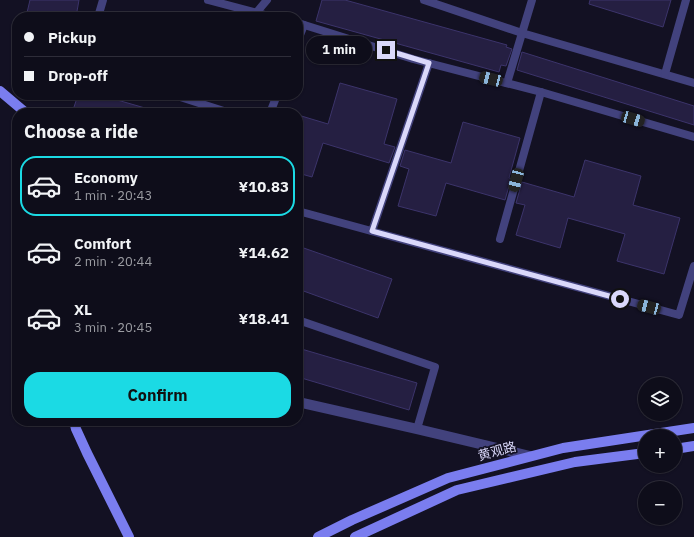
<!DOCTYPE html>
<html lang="en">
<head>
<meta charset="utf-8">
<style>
  body { margin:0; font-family:"IBM Plex Sans","Noto Sans SC",sans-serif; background:#1c1b27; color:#f1f3f6; height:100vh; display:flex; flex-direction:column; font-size:15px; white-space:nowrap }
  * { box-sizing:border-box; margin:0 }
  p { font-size:13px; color:#9b9ca2 }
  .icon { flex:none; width:22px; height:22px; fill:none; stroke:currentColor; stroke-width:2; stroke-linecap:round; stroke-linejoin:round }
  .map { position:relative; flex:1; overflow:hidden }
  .side { position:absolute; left:12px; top:108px; width:291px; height:318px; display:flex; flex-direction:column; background:#0e0d1a; border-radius:16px; box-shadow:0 1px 3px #0004,0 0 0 1px #2e2d39 }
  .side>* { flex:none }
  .hud { position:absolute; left:12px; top:12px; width:291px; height:88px; border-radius:16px; box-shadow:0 1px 3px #0004,0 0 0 1px #2e2d39; display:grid; align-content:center; height:88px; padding:0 12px; background:#0e0d1a }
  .fabs { position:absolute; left:638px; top:377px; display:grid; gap:8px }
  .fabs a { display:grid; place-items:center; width:44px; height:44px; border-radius:50%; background:#0e0d1a; box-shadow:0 1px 3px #0004,0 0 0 1px #2e2d39; font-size:20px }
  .end { position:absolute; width:18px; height:18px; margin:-9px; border:5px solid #dad8fa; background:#111; box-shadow:0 0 0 2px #111 }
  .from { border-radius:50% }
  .bubble { position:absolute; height:28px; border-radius:14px; background:#0e0d1a; box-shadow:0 1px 3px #0004,0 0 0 1px #2e2d39; font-size:13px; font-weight:700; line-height:28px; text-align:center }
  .car { position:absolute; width:12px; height:24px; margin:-12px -6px; border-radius:5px; box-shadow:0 0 3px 1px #0007; background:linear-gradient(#222 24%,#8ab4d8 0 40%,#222 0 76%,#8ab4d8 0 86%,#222 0) }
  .hud b { display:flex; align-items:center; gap:14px; height:38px; font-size:15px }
  .hud b+b { border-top:1px solid #2e2d39 }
  .hud i { width:10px; height:10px; background:#f1f3f6 }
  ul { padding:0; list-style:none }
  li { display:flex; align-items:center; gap:12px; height:60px; margin:0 8px 6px; padding:0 4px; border:2px solid transparent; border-radius:16px }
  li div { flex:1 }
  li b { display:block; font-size:15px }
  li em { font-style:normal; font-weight:700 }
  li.on { border-color:#1bdae4 }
  li>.icon { width:36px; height:36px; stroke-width:1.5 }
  h2 { padding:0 12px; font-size:18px; line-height:48px }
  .primary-button { display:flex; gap:8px; margin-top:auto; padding:8px 12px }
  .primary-button a { flex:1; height:46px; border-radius:16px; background:#1bdae4; color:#111; font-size:16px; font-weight:700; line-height:46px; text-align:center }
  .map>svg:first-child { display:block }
  .building { fill:#251f42; stroke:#3c346b }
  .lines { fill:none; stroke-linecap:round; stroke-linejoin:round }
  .lane { stroke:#42427d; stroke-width:8 }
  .street { stroke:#42427d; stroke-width:10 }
  .secondary { stroke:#7a7def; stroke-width:10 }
  .route { stroke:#dad8fa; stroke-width:5 }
  .labels { text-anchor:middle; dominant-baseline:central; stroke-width:3.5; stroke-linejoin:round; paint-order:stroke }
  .street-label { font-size:13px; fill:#dad8fa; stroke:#131123 }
</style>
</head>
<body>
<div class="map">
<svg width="694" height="537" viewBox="0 0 694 537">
  <rect width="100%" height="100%" fill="#131123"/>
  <g class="building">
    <path d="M30,0H79L76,17H26Z"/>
    <path d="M322,0H345L507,45L506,47L512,49L506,66L501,65L499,72L316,21Z"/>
    <path d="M590,0H671L663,27L589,4Z"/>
    <path d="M522,52L694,106V125L517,70Z"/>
    <path d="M340,83L397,99L384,144L395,147L389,163L323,143L312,177L298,173V115L328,124Z"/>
    <path d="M78,95H100L145,108V113H72Z"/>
    <path d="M463,122L520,138L509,178L511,179L505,200L446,183L436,216L398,206L409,169L400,166L405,150L451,163Z"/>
    <path d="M585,160L641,176L633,205L680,218L664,274L617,261L625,234L568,218L560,248L516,235L525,205L516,203L522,182L574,197Z"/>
    <path d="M298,246L392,279L378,318L298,289Z"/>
    <path d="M298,348L417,383L409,410L298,377Z"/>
  </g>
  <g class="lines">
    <g class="lane">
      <path d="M208,0L273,17"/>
      <path d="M424,0L522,33L694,83"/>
      <path d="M256,13L267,0"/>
      <path d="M98,17L103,0"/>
      <path d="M298,23L413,59L541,92L694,137"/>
      <path d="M298,40L304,25"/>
      <path d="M665,74L686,0"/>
      <path d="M507,83L532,0"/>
      <path d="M174,95L230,113"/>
      <path d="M270,113L277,95"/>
      <path d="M298,211L679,315L694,266"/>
      <path d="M372,231L429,63"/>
      <path d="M500,239L541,92"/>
      <path d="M298,320L435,367L417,429"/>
    </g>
    <path class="street" d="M298,402L417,429L530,456"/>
    <g class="secondary">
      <path d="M0,91L26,113"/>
      <path d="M74,421L76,429L87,453L129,537"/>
      <path d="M675,449L694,446"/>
      <path d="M318,537L352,520L448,478L563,448L694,428"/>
      <path d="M355,537L457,490L575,462L645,453"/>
    </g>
  </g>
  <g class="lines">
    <path class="route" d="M386,50L429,63L372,231L620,299"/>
  </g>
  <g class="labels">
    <g class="street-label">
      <text transform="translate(497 451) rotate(-15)">黄观路</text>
    </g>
  </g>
</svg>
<div class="fabs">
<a><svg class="icon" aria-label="layers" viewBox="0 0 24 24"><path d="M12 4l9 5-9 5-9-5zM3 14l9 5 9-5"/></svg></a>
<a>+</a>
<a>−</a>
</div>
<i class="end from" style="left:620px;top:299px"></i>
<i class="end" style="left:386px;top:50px"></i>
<div class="bubble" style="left:306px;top:36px;width:66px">1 min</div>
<i class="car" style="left:491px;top:79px;rotate:284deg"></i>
<i class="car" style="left:633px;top:119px;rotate:106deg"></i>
<i class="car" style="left:516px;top:180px;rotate:195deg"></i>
<i class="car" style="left:649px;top:307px;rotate:285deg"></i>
<div class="hud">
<b><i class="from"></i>Pickup</b>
<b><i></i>Drop-off</b>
</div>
<section class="side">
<h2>Choose a ride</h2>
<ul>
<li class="on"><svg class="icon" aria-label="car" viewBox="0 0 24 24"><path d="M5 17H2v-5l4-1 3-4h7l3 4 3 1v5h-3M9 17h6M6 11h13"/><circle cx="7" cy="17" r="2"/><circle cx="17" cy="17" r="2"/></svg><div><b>Economy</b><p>1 min · 20:43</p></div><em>¥10.83</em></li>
<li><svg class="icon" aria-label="car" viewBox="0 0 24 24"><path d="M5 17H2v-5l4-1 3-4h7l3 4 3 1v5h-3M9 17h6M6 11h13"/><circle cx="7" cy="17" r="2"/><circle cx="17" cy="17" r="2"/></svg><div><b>Comfort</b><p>2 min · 20:44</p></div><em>¥14.62</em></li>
<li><svg class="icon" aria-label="car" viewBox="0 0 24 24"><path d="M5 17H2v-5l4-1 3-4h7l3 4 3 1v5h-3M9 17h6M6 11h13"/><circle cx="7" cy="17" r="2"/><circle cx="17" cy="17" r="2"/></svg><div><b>XL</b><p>3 min · 20:45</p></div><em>¥18.41</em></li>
</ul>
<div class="primary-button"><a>Confirm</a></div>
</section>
</div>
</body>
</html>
